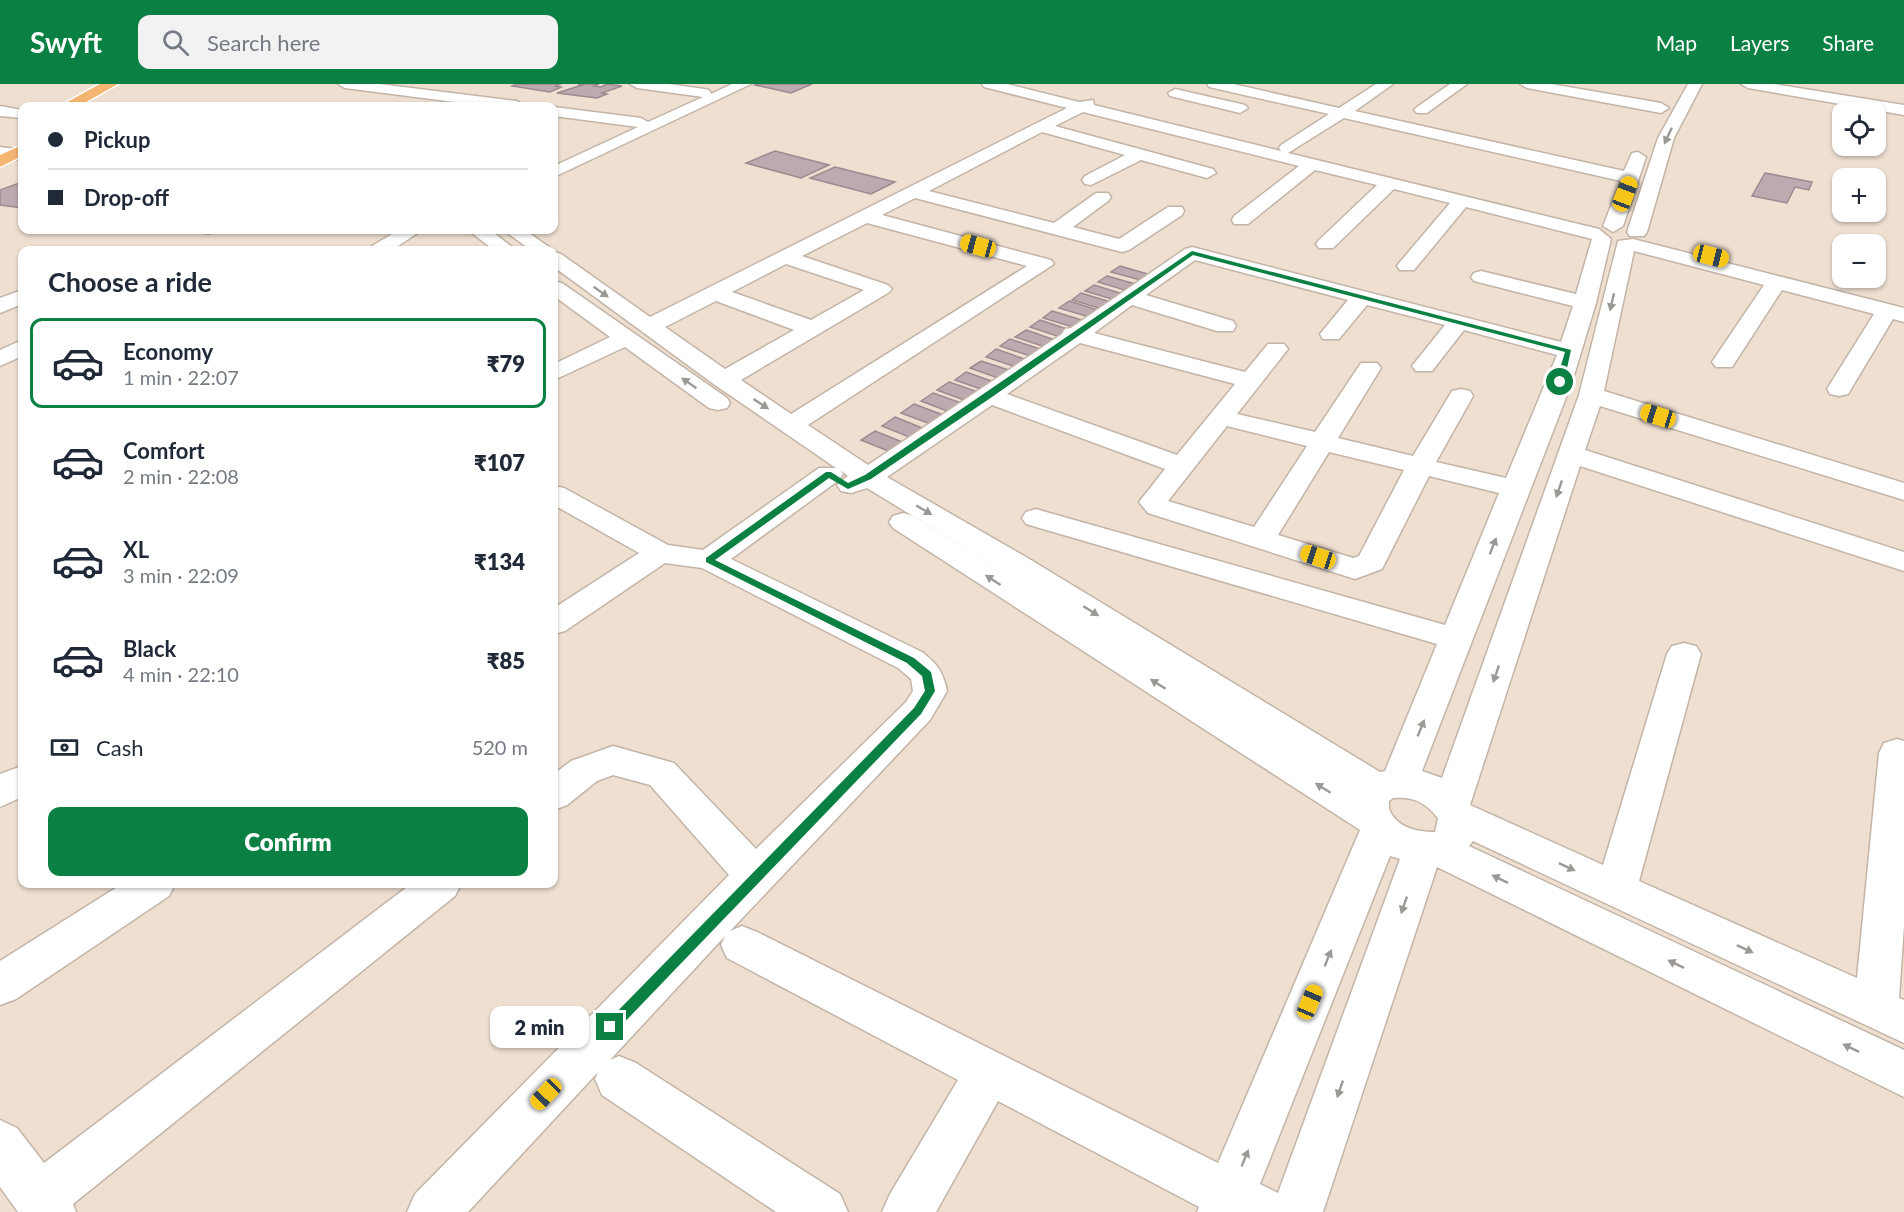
<!DOCTYPE html>
<html lang="en">
<head>
<meta charset="utf-8">
<style>
  body { margin:0; font-family:Lato,sans-serif; background:#f2f2f3; color:#1f2937; height:100vh; display:flex; flex-direction:column; font-size:22px; white-space:nowrap }
  * { box-sizing:border-box; margin:0 }
  p { font-size:20px; color:#747a83 }
  .icon { flex:none; width:33px; height:33px; fill:none; stroke:currentColor; stroke-width:2; stroke-linecap:round; stroke-linejoin:round }
  .map { position:relative; flex:1; overflow:hidden }
  .details { position:absolute; left:18px; top:162px; width:540px; height:642px; display:flex; flex-direction:column; background:#fff; border-radius:12px; box-shadow:0 2px 4px #0004 }
  .details>* { flex:none }
  .hud { position:absolute; left:18px; top:18px; width:540px; height:132px; border-radius:12px; box-shadow:0 2px 4px #0004; display:grid; align-content:center; height:132px; padding:0 30px; background:#fff }
  .tools { position:absolute; left:1832px; top:18px; display:grid; gap:12px }
  .tools a { display:grid; place-items:center; width:54px; height:54px; border-radius:12px; background:#fff; box-shadow:0 2px 4px #0004; font-size:30px }
  .end { position:absolute; width:27px; height:27px; margin:-14px; border:8px solid #0b8043; background:#fff; box-shadow:0 0 0 3px #fff }
  .from { border-radius:50% }
  .bubble { position:absolute; height:42px; border-radius:12px; background:#fff; box-shadow:0 2px 4px #0004; font-size:20px; font-weight:800; line-height:42px; text-align:center }
  .car { position:absolute; width:18px; height:36px; margin:-18px -9px; border-radius:8px; box-shadow:0 0 4px 2px #0007; background:linear-gradient(#f5c518 24%,#345 0 40%,#f5c518 0 76%,#345 0 86%,#f5c518 0) }
  .hud b { display:flex; align-items:center; gap:21px; height:57px; font-size:22px }
  .hud b+b { border-top:2px solid #e0e1e3 }
  .hud i { width:15px; height:15px; background:#1f2937 }
  ul { padding:0; list-style:none }
  li { display:flex; align-items:center; gap:18px; height:90px; margin:0 12px 9px; padding:0 18px; border:3px solid transparent; border-radius:12px }
  li div { flex:1 }
  li b { display:block; font-size:22px }
  li em { font-style:normal; font-weight:800 }
  li.on { border-color:#0b8043 }
  li>.icon { width:54px; height:54px; stroke-width:1.5 }
  h2 { padding:0 30px; font-size:27px; line-height:72px }
  .pay { display:flex; align-items:center; gap:15px; height:66px; padding:0 30px; font-size:22px }
  .pay p { margin-inline-start:auto }
  .button { display:flex; gap:12px; margin-top:auto; padding:12px 30px }
  .button a { flex:1; height:69px; border-radius:12px; background:#0b8043; color:#fff; font-size:24px; font-weight:800; line-height:69px; text-align:center }
  header { display:flex; align-items:center; gap:36px; box-sizing:border-box; height:84px; padding:0 30px; background:#0b8043; color:#fff }
  header strong { font-size:28px }
  nav { display:flex; gap:33px; margin-inline-start:auto; font-size:21px }
  .search { width:420px; height:54px; background:#f2f2f3; display:flex; align-items:center; gap:15px; box-sizing:border-box; padding:0 21px; border-radius:12px; color:#747a83; font-size:22px }
  .map>svg:first-child { display:block }
  .building { fill:#bda9b0; stroke:#9d8a90; stroke-width:1.5 }
  .lines { fill:none; stroke-linecap:round; stroke-linejoin:round }
  .minor-casing { stroke:#c3b4a7; stroke-width:3 }
  .highway-casing { stroke:#fff; stroke-width:3 }
  .minor { fill:#fff; fill-rule:evenodd }
  .highway { fill:#f4b571; fill-rule:evenodd }
  .oneway { fill:#9b9896 }
  .route { fill:#0b8043 }
</style>
</head>
<body>
<header>
<strong>Swyft</strong>
<div class="search"><svg class="icon" aria-label="search" viewBox="0 0 24 24"><circle cx="10" cy="10" r="6"/><path d="M15 15l6 6"/></svg>Search here</div>
<nav><a>Map</a><a>Layers</a><a>Share</a></nav>
</header>
<div class="map">
<svg width="1904" height="1128" viewBox="0 0 1904 1128">
  <rect width="100%" height="100%" fill="#eedfd1"/>
  <g class="building">
    <path d="M517,0H561L555,2L561,3L550,8L512,2Z"/>
    <path d="M578,0H599L594,2L601,3L607,0L622,2L602,9L607,10L597,14L557,9L582,1Z"/>
    <path d="M758,0H812L791,9L755,1Z"/>
    <path d="M775,67L829,81L801,94L746,79Z"/>
    <path d="M835,83L895,98L871,110L810,94Z"/>
    <path d="M1765,89L1812,98L1809,106L1795,103L1787,119L1752,112Z"/>
    <path d="M22,98V124L0,121V106Z"/>
    <path d="M175,146H218L209,150Z"/>
    <path d="M1120,182L1148,190L1140,196L1111,188Z"/>
    <path d="M1107,192L1136,200L1128,207L1098,198Z"/>
    <path d="M1094,201L1123,210L1115,216L1085,207Z"/>
    <path d="M1081,209L1111,218L1102,225L1072,216Z"/>
    <path d="M1069,217L1098,226L1089,233L1059,224Z"/>
    <path d="M1052,227L1082,236L1073,243L1043,234Z"/>
    <path d="M1040,236L1070,246L1060,253L1030,243Z"/>
    <path d="M1026,246L1055,256L1045,263L1015,253Z"/>
    <path d="M1010,255L1040,265L1030,272L1000,262Z"/>
    <path d="M996,265L1027,276L1016,283L986,273Z"/>
    <path d="M981,277L1012,287L1001,295L970,284Z"/>
    <path d="M966,288L997,299L986,307L955,296Z"/>
    <path d="M949,298L981,309L969,318L937,306Z"/>
    <path d="M933,309L964,320L952,329L921,317Z"/>
    <path d="M914,320L946,332L933,341L901,329Z"/>
    <path d="M895,333L927,346L914,355L882,342Z"/>
    <path d="M875,347L907,360L893,369L861,356Z"/>
  </g>
  <g class="lines">
    <g class="minor-casing">
      <g id="minor">
        <path d="M338,0H379L517,17L525,22H486L345,4Z"/>
        <path d="M630,0H669L704,5L709,6L711,10L732,0H751L554,93V82L638,43L554,32V23L641,34L648,38L703,13L637,4Z"/>
        <path d="M982,0H1007L1079,18L1093,16L1094,21L1281,67L1279,64L1281,61L1329,30L1209,3L1207,0H1233L1339,24L1376,0H1393L1355,27L1624,87L1632,69L1638,68L1646,73L1623,142L1613,148L1603,142L1621,97L1344,34L1288,69L1599,145L1611,155L1596,219L1572,298L1422,687L1442,694L1579,311L1618,157L1633,155L1904,224V238L1893,235L1848,310L1839,312L1830,310L1827,305L1874,230L1782,206L1732,283H1716L1712,278L1764,201L1634,167L1604,307L1904,399V416L1600,322L1585,366L1904,468V487L1580,382L1470,721L1603,781L1667,570L1672,562L1684,559L1696,562L1701,570L1639,797L1857,894L1879,669L1884,659L1897,655L1904,657V841L1899,914L1904,916V959L1473,757L1469,762L1904,966V1013L1437,783L1323,1128H1197L1199,1123L998,1017L936,1128H882L890,1110L958,996L727,874L721,861L725,852L610,976L619,972L636,979L840,1110L848,1128H776L602,1011L595,995L598,988L468,1128H407L415,1110L729,791L650,701L613,691L597,697L567,721L554,726V690L571,677L613,662L674,679L756,765L906,618L913,607L911,595L898,584L702,484L665,479L565,547L554,550V524L639,469L554,421V402L564,404L668,461L703,466L819,384H836L715,301L554,183V168L561,170L650,233L1067,24L984,3ZM1083,28L1299,82L1234,132L1232,136L1234,140H1248L1315,86L1377,101L1319,156L1316,160L1319,164H1333L1394,105L1450,119L1400,178L1397,182L1400,186H1414L1466,123L1592,155L1576,210L1481,187L1474,189L1471,193L1474,197L1573,222L1561,258L1192,163L1185,165L1071,244L1065,245L1062,250L868,381L808,341L1054,180L1051,176L882,131L915,114L1122,168L1129,166L1182,131L1184,127L1182,123H1168L1119,155L1073,143L1108,117L1111,113L1108,109H1096L1054,139L929,107L1042,48L1125,71L1085,92L1082,96L1085,100L1091,101L1141,76L1207,94L1216,89L1213,85L1055,42ZM867,139L1027,182L791,330L741,296L888,209L892,205L888,201L802,172ZM1195,176L1348,216L1320,250L1323,255H1339L1367,221L1445,241L1412,282L1416,287H1432L1464,246L1557,271L1506,394L1436,378L1473,312L1470,307L1461,305L1452,307L1413,372L1338,354L1381,284L1377,279H1361L1315,348L1237,330L1288,265L1284,260H1268L1245,288L1094,249L1132,221L1217,247H1233L1236,242L1233,237L1146,211ZM786,180L864,206L811,236L732,208ZM716,217L794,246L725,285L665,243ZM1080,259L1235,300L1177,371L1007,310ZM992,321L1165,385L1139,418L1148,429L1355,495L1382,485L1429,392L1499,409L1445,541L1046,428L1036,425L1026,428L1022,434L1026,440L1437,560L1385,687L1380,688L1031,476L887,393ZM1227,342L1307,362L1254,443L1168,417ZM1329,368L1404,386L1359,472L1353,474L1278,451ZM840,386L848,392L837,401L841,407L851,409L867,404L1084,537L913,432L903,429L893,432L889,438L893,444L1360,746L1218,1079L757,848L742,842L730,847L930,636L947,607C943,587 937,580 922,568L731,475L839,396L843,390ZM1393,714C1413,712 1425,718 1438,734L1435,748C1417,748 1397,744 1389,725V717ZM1390,772L1400,775L1278,1109L1260,1100Z"/>
        <path d="M1450,0H1467L1427,29H1417L1414,26L1417,23Z"/>
        <path d="M1520,0H1551L1661,19L1669,24L1661,29L1527,4Z"/>
        <path d="M1688,0H1702L1674,54L1647,148L1644,152H1630L1627,148L1658,54Z"/>
        <path d="M1741,0H1774L1904,21V31L1748,4Z"/>
        <path d="M1175,5L1245,21L1248,24L1240,29L1170,12L1168,9Z"/>
        <path d="M0,22L22,26V34L0,32Z"/>
        <path d="M0,63L22,66V76L0,73Z"/>
        <path d="M399,146H422L392,166H369L372,162Z"/>
        <path d="M468,146H490L516,166H494Z"/>
        <path d="M503,146H525L553,166H531Z"/>
        <path d="M554,197L562,199L727,314L730,319L727,324L718,326L709,324L625,263L554,296V280L610,253L554,212Z"/>
        <path d="M22,206V220L0,229V214Z"/>
        <path d="M22,256V272L0,282V266Z"/>
        <path d="M22,682V713L0,723V690Z"/>
        <path d="M122,800H175L169,812L16,915L0,921V877Z"/>
        <path d="M411,800H461L455,812L73,1120L76,1128H18L0,1103V1036L17,1044L44,1079Z"/>
      </g>
    </g>
    <g class="highway-casing">
      <g id="highway">
        <path d="M100,0H118L79,22H60Z"/>
        <path d="M22,61V72L0,83V71Z"/>
      </g>
    </g>
    <use href="#minor" class="minor"/>
    <use href="#highway" class="highway"/>
  </g>
  <defs><path id="oneway-solid" d="M-6-.8H1V-3.2L6.5 0L1 3.2V.8H-6Z" transform="scale(1.5)"/></defs>
  <g class="oneway">
    <use href="#oneway-solid" transform="translate(1668 52) rotate(115)"/>
    <use href="#oneway-solid" transform="translate(601 208) rotate(35)"/>
    <use href="#oneway-solid" transform="translate(1612 218) rotate(103)"/>
    <use href="#oneway-solid" transform="translate(689 299) rotate(-145)"/>
    <use href="#oneway-solid" transform="translate(761 320) rotate(33)"/>
    <use href="#oneway-solid" transform="translate(1559 405) rotate(109)"/>
    <use href="#oneway-solid" transform="translate(924 426) rotate(30)"/>
    <use href="#oneway-solid" transform="translate(1493 462) rotate(-69)"/>
    <use href="#oneway-solid" transform="translate(993 496) rotate(-147)"/>
    <use href="#oneway-solid" transform="translate(1091 527) rotate(32)"/>
    <use href="#oneway-solid" transform="translate(1496 590) rotate(109)"/>
    <use href="#oneway-solid" transform="translate(1158 600) rotate(-148)"/>
    <use href="#oneway-solid" transform="translate(1421 644) rotate(-68)"/>
    <use href="#oneway-solid" transform="translate(1323 704) rotate(-148)"/>
    <use href="#oneway-solid" transform="translate(1567 783) rotate(25)"/>
    <use href="#oneway-solid" transform="translate(1500 795) rotate(-154)"/>
    <use href="#oneway-solid" transform="translate(1404 821) rotate(109)"/>
    <use href="#oneway-solid" transform="translate(1745 865) rotate(25)"/>
    <use href="#oneway-solid" transform="translate(1328 874) rotate(-68)"/>
    <use href="#oneway-solid" transform="translate(1676 880) rotate(-154)"/>
    <use href="#oneway-solid" transform="translate(1851 964) rotate(-154)"/>
    <use href="#oneway-solid" transform="translate(1340 1005) rotate(109)"/>
    <use href="#oneway-solid" transform="translate(1245 1074) rotate(-68)"/>
  </g>
  <path class="route" d="M1192,167L1571,266L1564,298L1560,300L1556,298L1565,268L1193,171L992,313L871,395L848,405L829,394L715,476L914,574L931,588L935,607L921,630L615,948H606V939L914,624L925,607L922,592L907,579L706,478V474L826,388H831L848,399L865,391Z"/>
</svg>
<div class="tools">
<a><svg class="icon" aria-label="locate" viewBox="0 0 24 24"><circle cx="12" cy="12" r="6"/><path d="M12 2v4M12 18v4M2 12h4M18 12h4"/></svg></a>
<a>+</a>
<a>−</a>
</div>
<i class="end from" style="left:1560px;top:298px"></i>
<i class="end" style="left:610px;top:943px"></i>
<div class="bubble" style="left:490px;top:922px;width:99px">2 min</div>
<i class="car" style="left:1625px;top:110px;rotate:21deg"></i>
<i class="car" style="left:978px;top:162px;rotate:285deg"></i>
<i class="car" style="left:1711px;top:172px;rotate:104deg"></i>
<i class="car" style="left:1658px;top:332px;rotate:287deg"></i>
<i class="car" style="left:1318px;top:473px;rotate:288deg"></i>
<i class="car" style="left:1310px;top:918px;rotate:23deg"></i>
<i class="car" style="left:546px;top:1010px;rotate:224deg"></i>
<div class="hud">
<b><i class="from"></i>Pickup</b>
<b><i></i>Drop-off</b>
</div>
<section class="details">
<h2>Choose a ride</h2>
<ul>
<li class="on"><svg class="icon" aria-label="car" viewBox="0 0 24 24"><path d="M5 17H2v-5l4-1 3-4h7l3 4 3 1v5h-3M9 17h6M6 11h13"/><circle cx="7" cy="17" r="2"/><circle cx="17" cy="17" r="2"/></svg><div><b>Economy</b><p>1 min · 22:07</p></div><em>₹79</em></li>
<li><svg class="icon" aria-label="car" viewBox="0 0 24 24"><path d="M5 17H2v-5l4-1 3-4h7l3 4 3 1v5h-3M9 17h6M6 11h13"/><circle cx="7" cy="17" r="2"/><circle cx="17" cy="17" r="2"/></svg><div><b>Comfort</b><p>2 min · 22:08</p></div><em>₹107</em></li>
<li><svg class="icon" aria-label="car" viewBox="0 0 24 24"><path d="M5 17H2v-5l4-1 3-4h7l3 4 3 1v5h-3M9 17h6M6 11h13"/><circle cx="7" cy="17" r="2"/><circle cx="17" cy="17" r="2"/></svg><div><b>XL</b><p>3 min · 22:09</p></div><em>₹134</em></li>
<li><svg class="icon" aria-label="car" viewBox="0 0 24 24"><path d="M5 17H2v-5l4-1 3-4h7l3 4 3 1v5h-3M9 17h6M6 11h13"/><circle cx="7" cy="17" r="2"/><circle cx="17" cy="17" r="2"/></svg><div><b>Black</b><p>4 min · 22:10</p></div><em>₹85</em></li>
</ul>
<div class="pay"><svg class="icon" aria-label="cash" viewBox="0 0 24 24"><path d="M3 7h18v10H3z"/><circle cx="12" cy="12" r="2"/></svg>Cash<p>520 m</p></div>
<div class="button"><a>Confirm</a></div>
</section>
</div>
</body>
</html>
